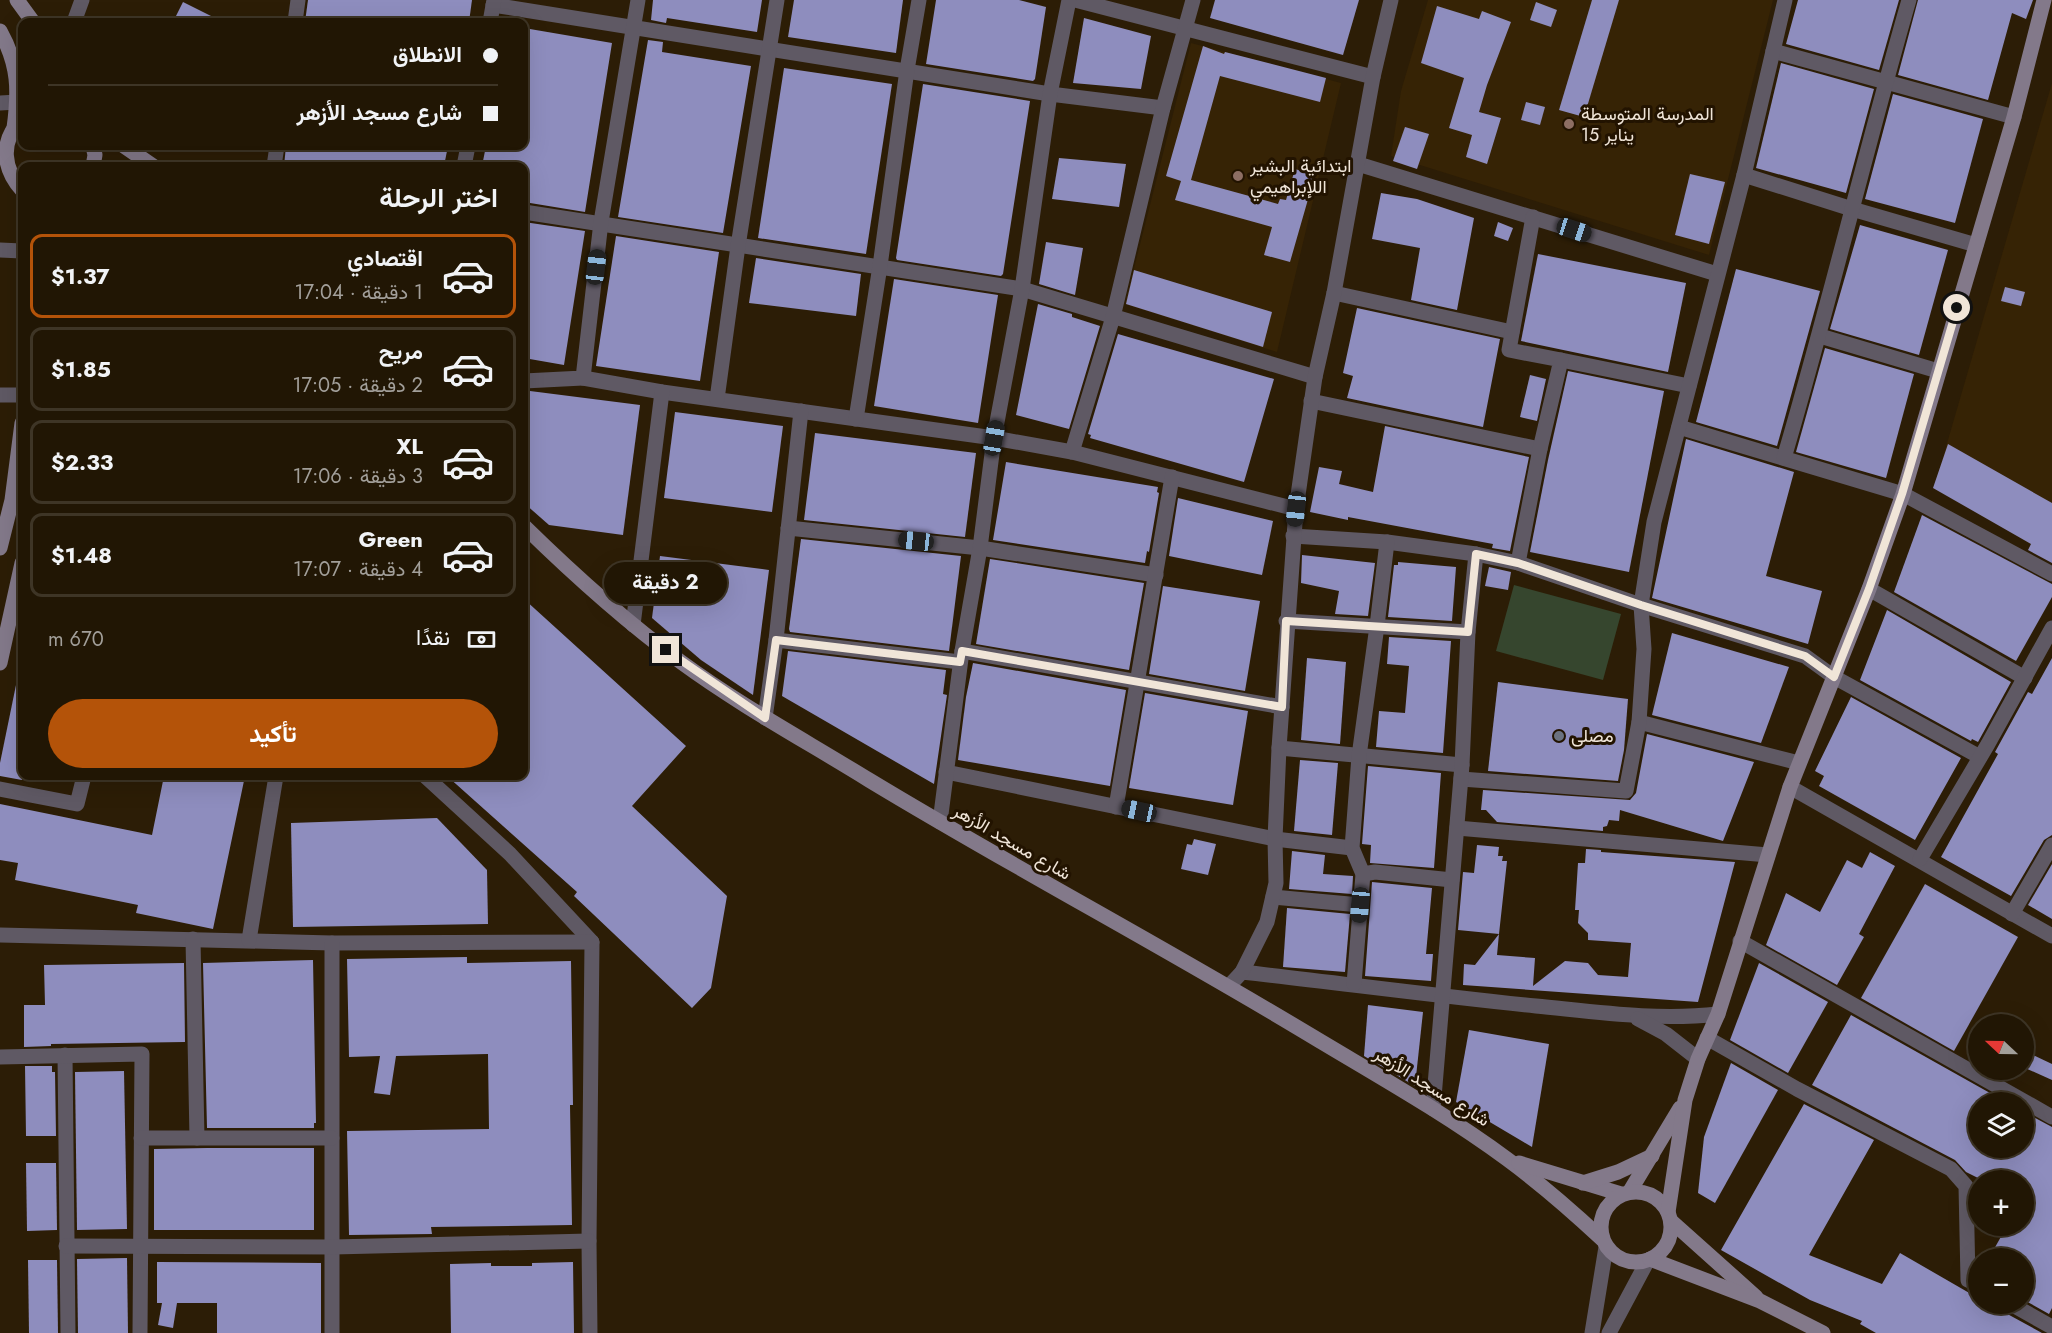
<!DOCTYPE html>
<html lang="ar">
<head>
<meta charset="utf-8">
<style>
  body { margin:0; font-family:Jost,Vazirmatn,sans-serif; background:#291f0e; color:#f1f3f6; direction:rtl; height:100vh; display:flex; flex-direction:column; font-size:22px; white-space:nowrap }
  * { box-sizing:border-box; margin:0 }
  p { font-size:20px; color:#a29f9a }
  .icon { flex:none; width:33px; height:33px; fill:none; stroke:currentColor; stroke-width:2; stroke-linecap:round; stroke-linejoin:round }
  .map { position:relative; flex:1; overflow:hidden; direction:ltr }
  .details { position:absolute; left:18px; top:162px; width:510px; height:618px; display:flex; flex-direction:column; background:#211604; border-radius:12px; box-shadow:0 6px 24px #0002,0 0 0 2px #3e3526; direction:rtl }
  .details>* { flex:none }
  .guide { position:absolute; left:18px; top:18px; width:510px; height:132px; border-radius:12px; box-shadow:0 6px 24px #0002,0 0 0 2px #3e3526; direction:rtl; display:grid; align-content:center; height:132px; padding:0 30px; background:#211604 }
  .needle { width:39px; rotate:292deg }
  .buttons { position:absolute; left:1968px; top:1014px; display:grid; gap:12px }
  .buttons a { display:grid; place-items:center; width:66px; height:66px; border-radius:50%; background:#211604; box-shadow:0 6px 24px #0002,0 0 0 2px #3e3526; font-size:30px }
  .end { position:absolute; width:27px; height:27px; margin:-14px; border:8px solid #f0e5d8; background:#111; box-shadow:0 0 0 3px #111 }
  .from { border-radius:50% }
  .bubble { position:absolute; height:42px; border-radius:21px; background:#211604; box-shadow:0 6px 24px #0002,0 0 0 2px #3e3526; font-size:20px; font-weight:700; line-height:42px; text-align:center; direction:rtl }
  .car { position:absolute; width:18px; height:36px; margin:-18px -9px; border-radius:8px; box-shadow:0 0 4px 2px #0007; background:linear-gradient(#222 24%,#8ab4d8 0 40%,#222 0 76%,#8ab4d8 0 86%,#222 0) }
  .guide b { display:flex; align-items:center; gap:21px; height:57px; font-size:22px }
  .guide b+b { border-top:2px solid #3e3526 }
  .guide i { width:15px; height:15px; background:#f1f3f6 }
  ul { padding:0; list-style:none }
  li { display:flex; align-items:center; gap:18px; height:84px; margin:0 12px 9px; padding:0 18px; border:3px solid #3e3526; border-radius:12px }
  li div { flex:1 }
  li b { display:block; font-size:22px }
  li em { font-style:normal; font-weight:700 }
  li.selected { border-color:#b45309 }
  li>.icon { width:54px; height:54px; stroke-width:1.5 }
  h2 { padding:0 30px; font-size:27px; line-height:72px }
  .pay { display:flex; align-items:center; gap:15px; height:66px; padding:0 30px; font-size:22px }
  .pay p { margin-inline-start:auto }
  .action { display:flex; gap:12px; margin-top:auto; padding:12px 30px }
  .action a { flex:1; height:69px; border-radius:36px; background:#b45309; color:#fff; font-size:24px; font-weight:700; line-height:69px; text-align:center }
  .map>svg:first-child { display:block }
  .built { fill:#362305 }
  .green { fill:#36462e }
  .building { fill:#8e8dbe }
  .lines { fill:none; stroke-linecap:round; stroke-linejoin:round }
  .street { stroke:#5f5964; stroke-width:15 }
  .secondary { stroke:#83798a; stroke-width:15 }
  .route { stroke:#f0e5d8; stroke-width:8 }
  .education-dot { fill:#8d6e63; stroke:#221300; stroke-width:2 }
  .worship-dot { fill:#6b7280; stroke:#221300; stroke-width:2 }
  .labels { text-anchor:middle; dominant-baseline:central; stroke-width:6; stroke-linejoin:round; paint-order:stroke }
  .poi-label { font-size:18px; fill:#f0e5d8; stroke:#221300; text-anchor:start }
  .street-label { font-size:18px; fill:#f0e5d8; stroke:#221300 }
</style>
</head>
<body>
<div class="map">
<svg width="2052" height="1333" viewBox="0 0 2052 1333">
  <rect width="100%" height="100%" fill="#2c1d06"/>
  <g class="built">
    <path d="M1428,0H1773L1709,255L1391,156L1401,91Z"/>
    <path d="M1191,43L1341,83L1277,352L1125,304Z"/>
    <path d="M2052,83V556L1934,488Z"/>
  </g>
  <path class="green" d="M1514,585L1621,614L1603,680L1496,651Z"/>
  <g class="building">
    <path d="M308,0H472L469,22H305Z"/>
    <path d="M653,0H762L757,32L667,18L666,23L651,20Z"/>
    <path d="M794,0H903L896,53L788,37Z"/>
    <path d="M936,0H1019L1046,7L1035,79L1033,81L926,64Z"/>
    <path d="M1215,0H1359L1343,55L1210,18Z"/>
    <path d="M1592,0H1619L1584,117L1559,110Z"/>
    <path d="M1798,0H1899L1879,70L1786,44Z"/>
    <path d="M1918,0H2033L2026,19L2012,13L1988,100L1898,75Z"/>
    <path d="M183,2L223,22H173Z"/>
    <path d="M1536,2L1557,10L1551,27L1530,20Z"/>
    <path d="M1437,6L1479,19L1482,11L1511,22L1487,85L1479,112L1501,118L1487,164L1466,157L1472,135L1449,128L1464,78L1421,63Z"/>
    <path d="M1084,18L1151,36L1141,89L1073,83Z"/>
    <path d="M524,28L612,43L585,212L524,202V166H482L486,146H524Z"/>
    <path d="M648,40L663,42L662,52L751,66L723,233L618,217Z"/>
    <path d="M1203,46L1224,54L1225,52L1326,78L1320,102L1220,76L1191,180L1278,204L1280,199L1286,200L1295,169L1315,175L1290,262L1264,255L1272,227L1175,200L1181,181L1166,176Z"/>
    <path d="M1781,63L1874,89L1846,193L1756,168Z"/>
    <path d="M784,68L892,84L866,254L758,238Z"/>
    <path d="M923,84L1030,101L1003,274L1001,276L897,260L896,258Z"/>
    <path d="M1893,94L1983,119L1955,223L1865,199Z"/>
    <path d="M1526,102L1545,107L1540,125L1521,120Z"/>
    <path d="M1405,127L1429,134L1417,169L1393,161Z"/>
    <path d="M286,146H448L444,166H284Z"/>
    <path d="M1059,158L1126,164L1119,207L1052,199Z"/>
    <path d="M1690,174L1725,182L1709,244L1675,235Z"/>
    <path d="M1381,193L1417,199L1474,218L1457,310L1411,300L1420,248L1372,239Z"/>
    <path d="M524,222L585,231L564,365L524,358Z"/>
    <path d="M1498,222L1513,228L1508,241L1494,236Z"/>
    <path d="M1860,225L1948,250L1919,355L1830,329Z"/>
    <path d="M616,236L719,252L700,381L596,366Z"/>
    <path d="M1046,242L1083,248L1075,295L1039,284Z"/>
    <path d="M1538,254L1686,283L1668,372L1521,341Z"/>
    <path d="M756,258L861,274L856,316L749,303Z"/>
    <path d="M1736,269L1820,291L1777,446L1696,422Z"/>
    <path d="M1134,270L1272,312L1263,347L1126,304Z"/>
    <path d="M894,279L998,295L978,423L874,406Z"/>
    <path d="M2005,287L2025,292L2021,306L2001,301Z"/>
    <path d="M1038,304L1072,314V317L1100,326L1069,429L1016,415Z"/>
    <path d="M1357,308L1500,339L1483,427L1347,398L1353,376L1343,373Z"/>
    <path d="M1118,334L1274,379L1244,482L1090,438L1091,435L1088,434Z"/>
    <path d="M1825,348L1914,374L1886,478L1796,452Z"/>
    <path d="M1568,371L1664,391L1629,572L1530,552L1548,460Z"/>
    <path d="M1530,375L1546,379L1537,421L1520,417Z"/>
    <path d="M530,391L640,405L623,535L549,525L524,503V443Z"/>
    <path d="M675,412L783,426L772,512L664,498Z"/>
    <path d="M1385,426L1529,457L1510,551L1492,548L1493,544L1348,517V520L1310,512L1319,467L1342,471L1339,484L1373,492Z"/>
    <path d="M815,433L976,453L965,537L804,520Z"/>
    <path d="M1686,439L1794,472L1766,576L1822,591L1808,644L1652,598Z"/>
    <path d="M1948,444L2052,503V563L2028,550L2031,544L1933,488Z"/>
    <path d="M1006,462L1158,487L1157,492L1159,493L1149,552L1147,551L1145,563L993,540Z"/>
    <path d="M1178,498L1273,521L1262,575L1169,556Z"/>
    <path d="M1922,515L2052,584V597L2016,661L1894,592Z"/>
    <path d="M801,539L961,556L949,651L790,632L789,629Z"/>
    <path d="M1302,555L1375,563L1368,616L1335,614L1339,591L1301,583Z"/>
    <path d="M660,556L769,570L753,695L701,660L652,618Z"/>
    <path d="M990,559L1144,583L1129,670L976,644Z"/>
    <path d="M1398,562L1456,567L1452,621L1388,617L1394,565H1398Z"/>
    <path d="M1489,567L1511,572L1508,590L1485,586Z"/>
    <path d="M1163,586L1260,601L1245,691L1149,674Z"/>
    <path d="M524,599L686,746L632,806L727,896L711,988L692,1008L574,896L577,892L447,776H524Z"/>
    <path d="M1887,610L2011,682L1978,742L1972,739L1971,741L1860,680Z"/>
    <path d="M1672,633L1789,667L1761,743L1652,715Z"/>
    <path d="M1389,637L1451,641L1443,753L1376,747L1379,711L1405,713L1409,666L1387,664Z"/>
    <path d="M788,651L946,670L943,694L947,695L934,784L782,696Z"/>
    <path d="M1307,658L1346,662L1340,744L1301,740Z"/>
    <path d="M2052,658V835L2044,840L2011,896L1941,857L1998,754L1995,752L2028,692L2032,694Z"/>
    <path d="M973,663L1126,690L1110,786L958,760L966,697Z"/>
    <path d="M1498,682L1628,699L1624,750L1618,781L1488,771Z"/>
    <path d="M16,685L22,686V780L0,776V763Z"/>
    <path d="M1145,693L1248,711L1233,805L1129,788Z"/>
    <path d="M1851,697L1961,758L1915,840L1819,786L1824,776L1815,771Z"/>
    <path d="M1647,734L1754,762L1723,841L1620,810L1619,821L1609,820L1607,826L1603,827V831L1497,822L1486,810H1481L1483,790L1630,800L1636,793Z"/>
    <path d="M1300,760L1338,763L1332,835L1294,831Z"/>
    <path d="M1368,766L1441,773L1434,868L1370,863L1371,845L1362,844Z"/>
    <path d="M164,776H245L213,929L136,913L138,905L15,880L18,863L0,860V804L152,835Z"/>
    <path d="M437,818L487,870L488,924L293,927L291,823Z"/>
    <path d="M1194,839L1216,844L1208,875L1181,869L1187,844L1192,845Z"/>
    <path d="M1477,845L1499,847L1498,856H1503L1502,861H1507L1499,934L1458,930L1463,872L1474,873Z"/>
    <path d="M1586,849L1601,850V852L1735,862L1698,1002L1463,985L1464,964L1475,965L1499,934L1497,955L1535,958L1533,986L1565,961L1588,963L1598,975L1628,977L1631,943L1588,940V933L1578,923L1579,910H1575L1578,863H1585Z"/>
    <path d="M1292,851L1325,855L1323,874L1353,876L1352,894L1289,889Z"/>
    <path d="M1870,852L1895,866L1859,934L1864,937L1837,985L1766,945L1786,893L1820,912L1847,860L1862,868Z"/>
    <path d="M2052,864V919L2028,905Z"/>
    <path d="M1372,882L1432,888L1426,954H1433L1431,981L1365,976Z"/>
    <path d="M1925,884L2018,937L1954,1051L1861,998Z"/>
    <path d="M1287,908L1350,914L1345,972L1283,967Z"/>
    <path d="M467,957V963L571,961L573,1105H570L572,1225L431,1227L432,1234L349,1235L347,1131L489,1129L488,1054L396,1056L390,1095L374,1093L380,1056L349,1057L347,959Z"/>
    <path d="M313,960L316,1123H314V1128H207L203,963Z"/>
    <path d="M184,963L185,1042L51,1044V1046L24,1047V1005H45L44,965Z"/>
    <path d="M1759,963L1828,1002L1788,1073L1730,1040Z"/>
    <path d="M1368,1005L1423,1012L1415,1086L1364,1056Z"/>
    <path d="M1851,1015L2006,1102H1978V1148H2024V1112L2052,1127V1308L2049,1314L2024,1300V1258H1989L2007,1226H2024V1180H1982L1966,1172L1955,1160L1812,1085Z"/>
    <path d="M1469,1030L1549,1044L1532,1147L1456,1102Z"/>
    <path d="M2031,1054L2052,1064V1080L2025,1068Z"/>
    <path d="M1731,1063L1778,1090L1715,1203L1698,1193L1704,1137Z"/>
    <path d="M25,1066H52V1072H55L56,1136H26Z"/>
    <path d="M124,1071L127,1229L77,1230L75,1072Z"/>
    <path d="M1804,1104L1874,1140L1809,1255L1882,1284L1900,1253L1978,1298V1304H1989L2042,1333H1876L1860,1324L1862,1321L1810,1300L1721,1250Z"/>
    <path d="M207,1148H314V1230H154V1149Z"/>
    <path d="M26,1163H56L57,1230L27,1231Z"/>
    <path d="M127,1258L128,1333H78L77,1259Z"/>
    <path d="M28,1260H57L58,1333H29Z"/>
    <path d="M157,1262L321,1263V1333H217V1303H177L173,1328L158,1325L162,1303H157Z"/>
    <path d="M573,1262L574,1333H451L450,1264L491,1263V1266H532V1263Z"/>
  </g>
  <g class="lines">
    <g class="street">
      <path d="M1075,0L1373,77"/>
      <path d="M493,5L1050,94L1163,108"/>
      <path d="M74,22L82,0"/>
      <path d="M295,22L298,0"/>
      <path d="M490,22L494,0"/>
      <path d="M1773,51L2014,117"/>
      <path d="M0,103L17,102"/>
      <path d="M1358,164L1717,274"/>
      <path d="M274,166L277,146"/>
      <path d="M464,166L468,146"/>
      <path d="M1744,175L1852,209L1976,245"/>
      <path d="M524,212L1022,289L1315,377"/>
      <path d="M0,250L22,251"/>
      <path d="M1334,293L1512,332"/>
      <path d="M1820,336L1938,371"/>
      <path d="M1561,360L1689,386"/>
      <path d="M583,378L662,392L994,438L1072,452L1296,509"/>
      <path d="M524,381L583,378L601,222L638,0"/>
      <path d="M0,395H22"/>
      <path d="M717,399L738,246L777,0"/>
      <path d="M1311,401L1540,449"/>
      <path d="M856,419L880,266L907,70L919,0"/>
      <path d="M1679,427L1903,494L2052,574"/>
      <path d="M1072,452L1113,317L1163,108L1193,0"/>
      <path d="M1784,458C1829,306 1865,152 1909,0"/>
      <path d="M788,528L980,548L1156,575"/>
      <path d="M1293,536L1387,542L1476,554L1518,563L1641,605L1805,656L1834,677L1980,757"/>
      <path d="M1518,563L1540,449L1561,360L1509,350L1533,217"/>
      <path d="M1869,589L2025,678"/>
      <path d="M1286,621L1468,632"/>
      <path d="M633,625L662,392"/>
      <path d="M776,640L960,662"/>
      <path d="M962,651L1282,707"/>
      <path d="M765,718L776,640L801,411"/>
      <path d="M1639,722L1799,763"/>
      <path d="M1279,748L1462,765"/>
      <path d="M946,772L1275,839L1352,848"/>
      <path d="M425,776L510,854L592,942L589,1241L590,1333"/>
      <path d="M1461,779L1626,791L1639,722L1644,649L1641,605L1654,522L1744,175L1785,0"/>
      <path d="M1790,787L2052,936"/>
      <path d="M0,789L77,804L84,776"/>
      <path d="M1116,807L1172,477"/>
      <path d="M940,822L962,651L980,548L994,438L1022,289L1050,94L1069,0"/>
      <path d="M1457,828L1768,855"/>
      <path d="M1920,859L1988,744L2052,628"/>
      <path d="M1363,874L1375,872L1452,880"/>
      <path d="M1273,897L1360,905"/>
      <path d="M2012,914L2052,845"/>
      <path d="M0,935L332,943L592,942"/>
      <path d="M193,939L197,1138"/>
      <path d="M249,940L276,776"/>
      <path d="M1740,941L2052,1117"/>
      <path d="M332,943V1333"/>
      <path d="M1242,972C1340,983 1438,996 1536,1006C1597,1012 1657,1021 1718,1014"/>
      <path d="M1354,984L1363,874L1352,848L1359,756L1377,626L1387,542"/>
      <path d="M1229,986L1242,972L1267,922L1276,883L1275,839L1279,748L1296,509L1315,377L1334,293L1373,77L1391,0"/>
      <path d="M1638,1019L1666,1034L1698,1059"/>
      <path d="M1707,1038L1797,1089L1951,1169L1966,1186L1968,1280L1978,1285"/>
      <path d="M65,1055L68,1333"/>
      <path d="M0,1057L142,1054L140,1333"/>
      <path d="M1433,1109L1462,765L1468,632L1476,554"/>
      <path d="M141,1138H332"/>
      <path d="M66,1246L333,1247L589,1241"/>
      <path d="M2011,1304L2052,1327"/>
      <path d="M1592,1333L1606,1247"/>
      <path d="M1609,1333L1648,1260"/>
    </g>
    <g class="secondary">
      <path d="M17,0L33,22"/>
      <path d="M0,31C19,65 19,91 14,128"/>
      <path d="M20,121C0,142 3,169 22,190"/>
      <path d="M124,146L153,166"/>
      <path d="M93,166L95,155L93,146"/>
      <path d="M524,526C573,574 625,621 681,662C741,706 806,741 869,780C1016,869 1168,949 1315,1038C1380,1077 1446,1114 1507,1159C1541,1184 1572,1211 1602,1239"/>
      <path d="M0,548L12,500L22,423"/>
      <path d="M0,663L22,563"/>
      <path d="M1519,1163L1621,1194"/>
      <path d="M1583,1183L1618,1172L1652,1156"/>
      <path d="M1630,1191L1680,1108"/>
      <circle cx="1636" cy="1227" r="35"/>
      <path d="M1668,1212L1685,1100L1698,1059L1718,1014L1790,787L1869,589L1903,494L2014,117L2044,0"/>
      <path d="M1671,1221L1756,1297"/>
      <path d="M1650,1259L1760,1301L1823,1333"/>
    </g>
  </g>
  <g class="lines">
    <path class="route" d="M666,650L765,718L776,640L960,662L962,651L1282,707L1286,621L1468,632L1476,554L1518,563L1641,605L1805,656L1834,677L1869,589L1902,494L1957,308"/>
  </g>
  <g class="education-dot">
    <circle cx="1569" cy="124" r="6"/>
    <circle cx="1238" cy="176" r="6"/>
  </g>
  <circle class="worship-dot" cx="1559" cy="736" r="6"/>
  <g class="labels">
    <g class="poi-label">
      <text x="1581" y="114">المدرسة المتوسطة<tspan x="1581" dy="21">15 يناير</tspan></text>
      <text x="1250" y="166">ابتدائية البشير<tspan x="1250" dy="21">اللإبراهيمي</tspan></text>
      <text x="1571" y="736">مصلى</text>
    </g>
    <g class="street-label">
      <text transform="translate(1012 842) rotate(30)">شارع مسجد الأزهر</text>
      <text transform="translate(1432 1087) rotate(32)">شارع مسجد الأزهر</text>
    </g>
  </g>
</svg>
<div class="buttons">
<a><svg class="needle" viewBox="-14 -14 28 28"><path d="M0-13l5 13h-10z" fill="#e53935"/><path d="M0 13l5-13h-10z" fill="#a29f9a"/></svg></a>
<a><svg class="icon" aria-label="layers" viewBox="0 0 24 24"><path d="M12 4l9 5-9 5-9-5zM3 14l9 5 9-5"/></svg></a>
<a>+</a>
<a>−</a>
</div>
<i class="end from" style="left:1957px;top:308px"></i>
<i class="end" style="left:666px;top:650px"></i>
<div class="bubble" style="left:604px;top:562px;width:123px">2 دقيقة</div>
<i class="car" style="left:1574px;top:230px;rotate:108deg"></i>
<i class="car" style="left:596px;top:267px;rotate:7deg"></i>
<i class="car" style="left:994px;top:438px;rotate:10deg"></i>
<i class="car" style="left:1296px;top:509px;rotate:186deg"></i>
<i class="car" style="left:916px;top:541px;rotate:276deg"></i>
<i class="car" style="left:1139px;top:811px;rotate:282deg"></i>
<i class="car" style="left:1360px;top:905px;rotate:185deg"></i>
<div class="guide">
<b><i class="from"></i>الانطلاق</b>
<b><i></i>شارع مسجد الأزهر</b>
</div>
<section class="details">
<h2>اختر الرحلة</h2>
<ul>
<li class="selected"><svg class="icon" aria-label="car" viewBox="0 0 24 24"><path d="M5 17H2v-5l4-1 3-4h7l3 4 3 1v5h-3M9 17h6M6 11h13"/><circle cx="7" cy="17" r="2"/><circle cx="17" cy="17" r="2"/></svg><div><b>اقتصادي</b><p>1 دقيقة · 17:04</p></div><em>$1.37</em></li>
<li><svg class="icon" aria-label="car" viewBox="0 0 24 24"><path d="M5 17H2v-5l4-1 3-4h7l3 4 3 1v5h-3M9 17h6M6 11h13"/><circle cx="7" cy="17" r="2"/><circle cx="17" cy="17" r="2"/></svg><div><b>مريح</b><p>2 دقيقة · 17:05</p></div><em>$1.85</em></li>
<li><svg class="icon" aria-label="car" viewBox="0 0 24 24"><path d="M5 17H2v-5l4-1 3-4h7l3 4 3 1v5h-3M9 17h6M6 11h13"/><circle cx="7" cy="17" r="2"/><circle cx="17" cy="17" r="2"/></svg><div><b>XL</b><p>3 دقيقة · 17:06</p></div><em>$2.33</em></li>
<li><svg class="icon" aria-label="car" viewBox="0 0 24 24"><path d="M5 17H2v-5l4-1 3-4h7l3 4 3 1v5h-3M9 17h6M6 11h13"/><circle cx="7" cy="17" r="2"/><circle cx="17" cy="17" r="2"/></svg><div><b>Green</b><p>4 دقيقة · 17:07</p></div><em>$1.48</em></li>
</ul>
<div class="pay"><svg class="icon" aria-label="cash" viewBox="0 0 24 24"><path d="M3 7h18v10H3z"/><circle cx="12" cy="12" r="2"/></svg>نقدًا<p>670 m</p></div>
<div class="action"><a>تأكيد</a></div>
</section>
</div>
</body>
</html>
